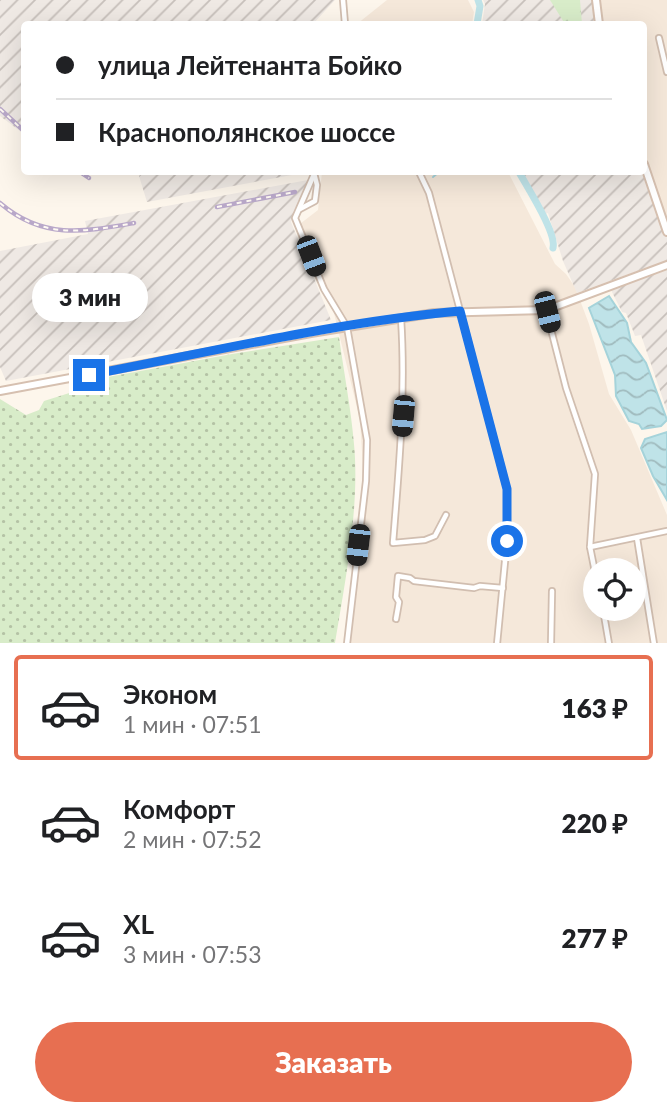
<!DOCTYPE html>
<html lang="ru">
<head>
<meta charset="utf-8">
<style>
  body { margin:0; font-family:Lato,sans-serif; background:#f6f6f6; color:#202124; height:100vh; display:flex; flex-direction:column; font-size:26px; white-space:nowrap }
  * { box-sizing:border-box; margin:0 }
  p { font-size:23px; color:#757577 }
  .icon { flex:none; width:38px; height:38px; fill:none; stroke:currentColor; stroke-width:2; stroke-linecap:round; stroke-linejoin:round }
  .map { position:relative; height:643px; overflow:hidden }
  .side { display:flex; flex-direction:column; background:#fff; flex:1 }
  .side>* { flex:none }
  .banner { position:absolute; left:21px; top:21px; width:626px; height:154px; border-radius:7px; box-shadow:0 7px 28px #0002; display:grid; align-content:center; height:154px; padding:0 35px; background:#fff }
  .fabs { position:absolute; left:583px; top:558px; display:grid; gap:14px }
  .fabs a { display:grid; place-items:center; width:63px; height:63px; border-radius:50%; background:#fff; box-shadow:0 7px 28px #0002; font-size:35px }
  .end { position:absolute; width:32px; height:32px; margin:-16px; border:9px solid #1a73e8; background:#fff; box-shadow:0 0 0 4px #fff }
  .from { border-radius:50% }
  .bubble { position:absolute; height:49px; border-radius:24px; background:#fff; box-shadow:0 7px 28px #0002; font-size:23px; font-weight:800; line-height:49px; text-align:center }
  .car { position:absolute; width:21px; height:42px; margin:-21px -10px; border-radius:9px; box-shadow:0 0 5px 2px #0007; background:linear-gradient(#222 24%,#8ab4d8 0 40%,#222 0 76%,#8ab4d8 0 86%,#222 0) }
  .banner b { display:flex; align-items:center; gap:24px; height:66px; font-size:26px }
  .banner b+b { border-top:2px solid #e0e0e0 }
  .banner i { width:18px; height:18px; background:#202124 }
  ul { padding:12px 0 0; list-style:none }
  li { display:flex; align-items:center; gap:21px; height:105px; margin:0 14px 10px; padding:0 21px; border:4px solid transparent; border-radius:7px }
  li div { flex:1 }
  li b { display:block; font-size:26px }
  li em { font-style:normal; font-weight:800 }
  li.selected { border-color:#e76f51 }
  li>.icon { width:63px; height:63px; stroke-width:1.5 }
  .cta { display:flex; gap:14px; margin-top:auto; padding:14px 35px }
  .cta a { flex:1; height:80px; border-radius:42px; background:#e76f51; color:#fff; font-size:28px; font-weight:800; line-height:80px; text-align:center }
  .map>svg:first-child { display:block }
  .residential { fill:#f5e8da; fill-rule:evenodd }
  .industrial { fill:url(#industrial-furrows) }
  .grass { fill:url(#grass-dots) }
  .forest { fill:url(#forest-firs) }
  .water { fill:url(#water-waves); stroke:#a5d3da; stroke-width:2 }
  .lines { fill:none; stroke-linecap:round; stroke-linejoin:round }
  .stream { stroke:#a5d3da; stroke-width:2 }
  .river { stroke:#bfe3e8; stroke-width:7 }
  .minor-casing { stroke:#d1beb0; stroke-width:8 }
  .secondary-casing { stroke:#d6c0b0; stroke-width:10 }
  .minor { stroke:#fff; stroke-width:4.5 }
  .secondary { stroke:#fff; stroke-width:6 }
  .rail-casing { stroke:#b9a8c9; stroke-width:4.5 }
  .rail { stroke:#fffaf3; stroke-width:2; stroke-dasharray:5; stroke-linecap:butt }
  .route { stroke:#1a73e8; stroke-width:9 }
</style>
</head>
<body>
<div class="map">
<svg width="667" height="644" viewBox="0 0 667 644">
  <defs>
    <pattern id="industrial-furrows" width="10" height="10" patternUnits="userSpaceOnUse" patternTransform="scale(1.75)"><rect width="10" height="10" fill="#efe9e4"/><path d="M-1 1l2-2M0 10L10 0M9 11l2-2" fill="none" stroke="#c7c0bb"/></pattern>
    <pattern id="grass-dots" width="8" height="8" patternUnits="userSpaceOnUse" patternTransform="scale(1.75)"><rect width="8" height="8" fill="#d8ecc9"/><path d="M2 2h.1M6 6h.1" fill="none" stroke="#b4c2a5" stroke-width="1.8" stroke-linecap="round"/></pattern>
    <pattern id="forest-firs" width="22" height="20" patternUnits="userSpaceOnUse" patternTransform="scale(1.75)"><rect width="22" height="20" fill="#d8ecc9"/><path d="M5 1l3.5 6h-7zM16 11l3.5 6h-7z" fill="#b4c2a5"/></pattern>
    <pattern id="water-waves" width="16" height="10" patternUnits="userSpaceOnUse" patternTransform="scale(1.75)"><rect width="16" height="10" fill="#bfe3e8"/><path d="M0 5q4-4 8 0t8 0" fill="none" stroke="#a0bbbe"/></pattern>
  </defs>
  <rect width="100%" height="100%" fill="#fdf6ec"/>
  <g class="residential">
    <path d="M387,0H468L474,12L472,24H357Z"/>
    <path d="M599,0H667V223L644,154V24H602Z"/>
    <path d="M322,172H508L555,264L566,274L575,287L589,324L609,394L631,430L667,515V643H344L364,484L360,420L334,313L322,291L296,227L318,210ZM595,570H634V609H595Z"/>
  </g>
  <g class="industrial">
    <path d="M0,0H335L313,24H24V134L0,116Z"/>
    <path d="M483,0H593L596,24H482L485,4Z"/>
    <path d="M644,171L667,238V263L648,267L577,293L563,261L548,213L543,215L530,193L520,172Z"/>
    <path d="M143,172H308L147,202L139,176Z"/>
    <path d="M308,180L291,222L331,320L6,381L0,367V251L88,234L85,221Z"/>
    <path d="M667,270V411L641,335L635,336L626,313L622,312L611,290Z"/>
  </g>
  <path class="grass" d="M339,337C344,373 351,409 354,444C360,507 345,582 335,643H0V399L26,415L39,410L44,401L82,389L81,382L232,354Z"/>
  <path class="forest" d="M550,0H580L582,24H565Z"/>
  <g class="water">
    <path d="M609,296L627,323L631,342L646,363L667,420L661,426L642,429L639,424L629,421L616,396L615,375L589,308Z"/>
    <path d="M667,432V500L653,476L641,448L645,439Z"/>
  </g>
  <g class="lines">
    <path class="stream" d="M433,177L439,172"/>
    <g class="river">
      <path d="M477,24L480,6L478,0"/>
      <path d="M519,172C527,187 557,233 553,248"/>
    </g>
    <g class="minor-casing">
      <g id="minor">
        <path d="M343,0L345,24"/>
        <path d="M659,38L667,72"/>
        <path d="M315,172L295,218L324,289L347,327L367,440L366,481L347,644"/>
        <path d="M419,172L429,193L507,489V541L497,644"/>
        <path d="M300,209L315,201L317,185L314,173"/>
        <path d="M546,310L566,388L595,474L590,547L595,572"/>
        <path d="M401,318C406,394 399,468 393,543L425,540L435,536L446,515"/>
        <path d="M637,538L654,644"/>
        <path d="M590,547L667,531"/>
        <path d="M603,609L609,644"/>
        <path d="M396,619L399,602L396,597L398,576L410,578L414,581L474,588L480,586L503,588"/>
        <path d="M551,644L552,591"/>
      </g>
    </g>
    <g class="secondary-casing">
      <g id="secondary">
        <path d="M596,0L599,24"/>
        <path d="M644,164L667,232"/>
        <path d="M0,391L311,333L434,313L546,310L667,265"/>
      </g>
    </g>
    <use href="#minor" class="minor"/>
    <use href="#secondary" class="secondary"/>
    <g class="rail-casing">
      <g id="rail">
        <path d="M0,109L24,131"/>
        <path d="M80,172L89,178"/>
        <path d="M0,203C43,240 84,232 134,223"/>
        <path d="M217,207L295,192"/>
      </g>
    </g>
    <use href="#rail" class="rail"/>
  </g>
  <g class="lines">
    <path class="route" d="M89,375C211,352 337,322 460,311L507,489V541"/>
  </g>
</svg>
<div class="fabs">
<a><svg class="icon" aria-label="locate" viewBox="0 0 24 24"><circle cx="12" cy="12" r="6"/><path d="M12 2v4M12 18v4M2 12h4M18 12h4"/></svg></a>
</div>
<i class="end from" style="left:507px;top:541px"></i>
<i class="end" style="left:89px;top:375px"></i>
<div class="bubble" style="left:32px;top:273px;width:116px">3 мин</div>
<i class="car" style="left:311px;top:256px;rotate:159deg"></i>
<i class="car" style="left:547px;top:312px;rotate:166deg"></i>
<i class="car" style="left:403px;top:416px;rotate:185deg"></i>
<i class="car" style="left:358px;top:545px;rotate:187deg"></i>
<div class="banner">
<b><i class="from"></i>улица Лейтенанта Бойко</b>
<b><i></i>Краснополянское шоссе</b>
</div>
</div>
<section class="side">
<ul>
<li class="selected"><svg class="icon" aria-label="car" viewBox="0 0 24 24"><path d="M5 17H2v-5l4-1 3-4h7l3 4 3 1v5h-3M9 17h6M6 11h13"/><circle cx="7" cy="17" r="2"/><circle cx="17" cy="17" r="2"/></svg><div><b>Эконом</b><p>1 мин · 07:51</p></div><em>163 ₽</em></li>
<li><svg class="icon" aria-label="car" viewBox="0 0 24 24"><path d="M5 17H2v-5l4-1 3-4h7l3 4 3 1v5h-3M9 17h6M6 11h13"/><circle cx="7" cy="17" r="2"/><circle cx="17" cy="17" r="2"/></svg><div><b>Комфорт</b><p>2 мин · 07:52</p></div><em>220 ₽</em></li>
<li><svg class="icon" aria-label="car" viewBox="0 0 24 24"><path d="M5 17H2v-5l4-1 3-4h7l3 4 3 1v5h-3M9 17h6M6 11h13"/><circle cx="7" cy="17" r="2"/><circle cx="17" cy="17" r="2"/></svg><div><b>XL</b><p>3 мин · 07:53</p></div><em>277 ₽</em></li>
</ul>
<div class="cta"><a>Заказать</a></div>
</section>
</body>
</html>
